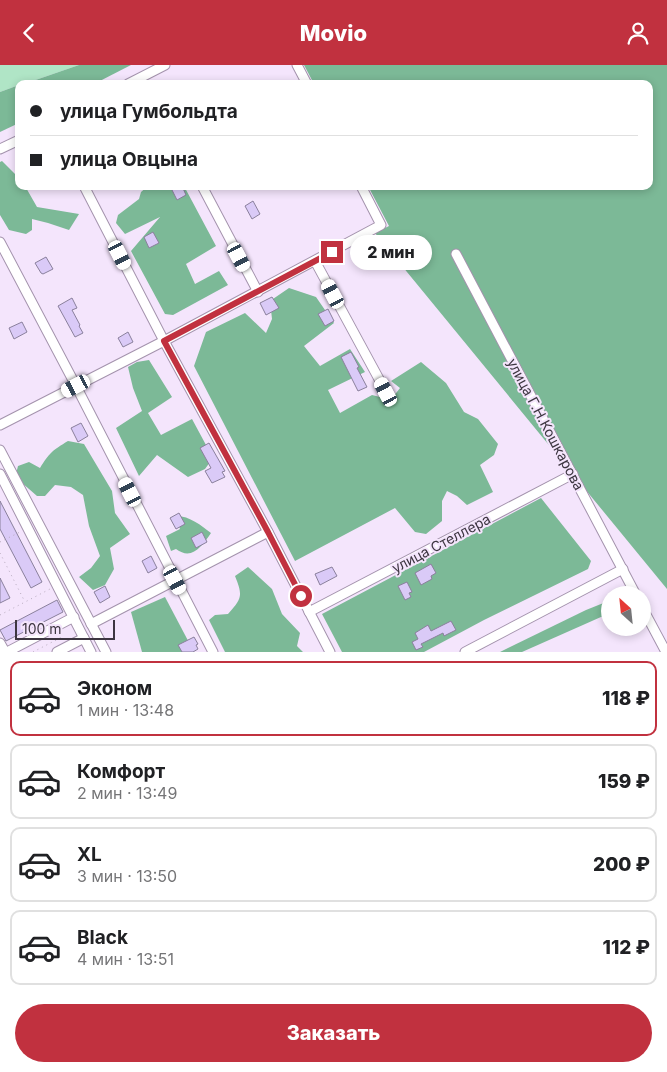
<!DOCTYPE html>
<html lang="ru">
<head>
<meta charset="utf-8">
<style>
  body { margin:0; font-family:Inter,sans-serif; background:#f6f6f6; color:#202124; height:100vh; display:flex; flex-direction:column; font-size:19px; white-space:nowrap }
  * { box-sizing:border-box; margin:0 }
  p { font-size:16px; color:#757577 }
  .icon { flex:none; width:28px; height:28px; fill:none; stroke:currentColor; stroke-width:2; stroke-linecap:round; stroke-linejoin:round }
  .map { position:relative; height:587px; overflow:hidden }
  .sheet { display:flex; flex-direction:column; background:#fff; flex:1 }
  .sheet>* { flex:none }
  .top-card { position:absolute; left:15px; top:15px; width:638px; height:110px; border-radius:10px; box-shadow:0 2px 8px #0003; display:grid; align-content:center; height:110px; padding:0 15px; background:#fff }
  .needle { width:32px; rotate:333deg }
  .tools { position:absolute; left:601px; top:521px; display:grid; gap:10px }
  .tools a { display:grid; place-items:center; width:50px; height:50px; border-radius:50%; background:#fff; box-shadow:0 2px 8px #0003; font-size:25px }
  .scale { position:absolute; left:15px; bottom:12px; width:100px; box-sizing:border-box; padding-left:5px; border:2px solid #3d3641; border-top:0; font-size:14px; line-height:18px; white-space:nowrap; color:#3d3641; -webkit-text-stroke:4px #f4e5fc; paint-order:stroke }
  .end { position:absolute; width:22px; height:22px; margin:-11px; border:6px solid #c1313f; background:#fff; box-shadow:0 0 0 2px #fff }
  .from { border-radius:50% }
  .bubble { position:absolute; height:35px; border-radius:18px; background:#fff; box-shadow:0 2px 8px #0003; font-size:16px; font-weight:800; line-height:35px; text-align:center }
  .car { position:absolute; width:15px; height:30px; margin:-15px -8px; border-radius:6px; box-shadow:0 0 4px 1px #0007; background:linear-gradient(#fff 24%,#345 0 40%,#fff 0 76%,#345 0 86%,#fff 0) }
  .top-card b { display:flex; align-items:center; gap:18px; height:48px; font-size:19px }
  .top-card b+b { border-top:1px solid #e0e0e0 }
  .top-card i { width:12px; height:12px; background:#202124 }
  ul { padding:9px 0 0; list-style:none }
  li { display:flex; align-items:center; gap:15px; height:75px; margin:0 10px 8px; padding:0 5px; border:2px solid #e0e0e0; border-radius:10px }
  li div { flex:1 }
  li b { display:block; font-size:19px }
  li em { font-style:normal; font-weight:800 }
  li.selected { border-color:#c1313f }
  li>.icon { width:45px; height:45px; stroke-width:1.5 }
  .primary-button { display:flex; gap:10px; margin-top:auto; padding:10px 15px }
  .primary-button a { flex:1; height:58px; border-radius:30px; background:#c1313f; color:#fff; font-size:20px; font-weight:800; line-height:58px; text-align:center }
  header { display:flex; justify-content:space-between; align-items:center; height:65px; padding:0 15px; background:#c1313f; color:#fff; font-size:22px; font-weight:800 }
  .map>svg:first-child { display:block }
  .green { fill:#b0e5c6 }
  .forest { fill:#7cb997 }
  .building { fill:#dacaf7; stroke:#8a809c }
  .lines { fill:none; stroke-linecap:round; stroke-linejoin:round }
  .minor-casing { stroke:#a493ad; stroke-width:11 }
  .path { stroke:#b6aabd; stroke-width:1; stroke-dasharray:1 4; stroke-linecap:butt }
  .minor { stroke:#fff; stroke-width:9 }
  .route { stroke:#c1313f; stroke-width:6 }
  .labels { text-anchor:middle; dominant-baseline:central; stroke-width:4; stroke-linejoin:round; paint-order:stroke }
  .street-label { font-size:14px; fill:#3d3641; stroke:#f4e5fc }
</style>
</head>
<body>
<header><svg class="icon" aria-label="back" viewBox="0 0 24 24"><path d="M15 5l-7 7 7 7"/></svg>Movio<svg class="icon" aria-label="person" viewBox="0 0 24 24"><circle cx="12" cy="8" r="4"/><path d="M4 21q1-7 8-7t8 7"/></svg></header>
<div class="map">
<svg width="667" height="587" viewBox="0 0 667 587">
  <rect width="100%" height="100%" fill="#f4e5fc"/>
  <path class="green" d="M0,0H79L24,19H19V20L0,27Z"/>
  <g class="forest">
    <path d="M79,0H131L94,19H24Z"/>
    <path d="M304,0H667V524L375,168L389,161L368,121H649V19H314Z"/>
    <path d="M19,20V58L0,67V27Z"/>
    <path d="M2,96L19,113V121H25L37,142L79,149L69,165L48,158L32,154V165L26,169L9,165L0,150V97Z"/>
    <path d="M148,121H184L216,181L186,199L195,219L219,206L228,220L173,250L165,249L131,186L160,152L125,169L116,158L118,150L139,134L141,127Z"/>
    <path d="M289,223L316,232L334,258L304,281L320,301L350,284L365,307L328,325L340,348L372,330L384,333L393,332L400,323L391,316L421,297L446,318L464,347L478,354L498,379L494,390L480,400L493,427L467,440L457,431L447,426L442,436V456L426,469L415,467L395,443L295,496L194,301L206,267L245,248L266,268L272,254L270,236Z"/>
    <path d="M149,295L172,332L148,348L161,370L192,354L213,393L205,404L188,412L157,390L139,411L116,363L142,346L133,323L128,302L137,297Z"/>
    <path d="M68,376L84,379L112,426L115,448L130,469L110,483L114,504L105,520L93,525L79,512L91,503L100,491L89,461L83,430L71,422L55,420L45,431H37L21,417L16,409L18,401L29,397L40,403C49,388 53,385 68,376Z"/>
    <path d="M541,433L591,496L588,504L484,555L424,587H342L322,549Z"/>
    <path d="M175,451C188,450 201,460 211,468C202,481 192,496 176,484L171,486L166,471L180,464Z"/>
    <path d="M248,502L272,524L282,549L300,568L297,581L303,587H225L209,555L215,550L228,549C242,533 243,531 235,511Z"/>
    <path d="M165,532L194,587H142L131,547Z"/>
    <path d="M606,537H610V548L522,587H500L586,545Z"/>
  </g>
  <g class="building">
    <path d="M174,121H182L186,130L177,135L171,123Z"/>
    <path d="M253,136L260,149L252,154L245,141Z"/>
    <path d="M153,167L159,178L149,183L144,172Z"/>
    <path d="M46,192L53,204L43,209L41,208L35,198Z"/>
    <path d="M272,232L279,243L266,250L260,238Z"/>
    <path d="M72,233L77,243L72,245L80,260L79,261L83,268L75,272L58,241Z"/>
    <path d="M328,244L334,256L325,261L318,249Z"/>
    <path d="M22,257L27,267L14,274L9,263Z"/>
    <path d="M128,267L133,277L123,282L118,273Z"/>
    <path d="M351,287L359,302L357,303L367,322L358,326L341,292Z"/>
    <path d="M81,358L88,371L78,377L71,363Z"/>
    <path d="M209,378L225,406L222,407L225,412L212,418L205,406L211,403L200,383Z"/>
    <path d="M0,436L42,517L31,523L0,464Z"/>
    <path d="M179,448L185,459L176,464L170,453Z"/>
    <path d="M202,467L207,477L196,483L191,473Z"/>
    <path d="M151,491L157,503L148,508L142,496Z"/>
    <path d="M431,499L436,508L431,511L432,514L421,520L415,508Z"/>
    <path d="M332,502L337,511L320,520L315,509Z"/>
    <path d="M0,513L10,533L0,538Z"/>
    <path d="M407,517L412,527L409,528L411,532L405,535L398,521Z"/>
    <path d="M105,521L110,532L100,538L94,527Z"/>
    <path d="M57,535L63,547L6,576L0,565Z"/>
    <path d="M451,556L456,565L444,571L443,568L421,579L423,582L416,585L412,577L418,574L415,568L428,560L431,566Z"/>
    <path d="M194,572L198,579L196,580L198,584L193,587H182L178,580Z"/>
  </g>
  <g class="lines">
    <g class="minor-casing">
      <g id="minor">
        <path d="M297,0L307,19"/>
        <path d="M128,19L165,0"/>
        <path d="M0,84L19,75"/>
        <path d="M84,121L164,276L268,467L330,587"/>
        <path d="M202,121L258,227"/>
        <path d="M0,177L76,321L213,587"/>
        <path d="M456,189L636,530"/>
        <path d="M315,196L386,327"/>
        <path d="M0,360L164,276L381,160L361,121"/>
        <path d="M0,385L106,587"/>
        <path d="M0,409L91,587"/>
        <path d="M642,542L666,587"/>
        <path d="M309,547L573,409"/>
        <path d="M91,559L268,467"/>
        <path d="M0,578L5,587"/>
        <path d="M7,587L74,552"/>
        <path d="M57,587L84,573"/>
        <path d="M465,587L623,504"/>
      </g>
    </g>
    <g class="path">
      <path d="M0,477L22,466"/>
      <path d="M0,488L25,537"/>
      <path d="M0,550L50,524"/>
      <path d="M33,587L60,573L61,572L60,568"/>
    </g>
    <use href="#minor" class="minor"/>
  </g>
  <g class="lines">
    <path class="route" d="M301,531L268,467L164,276L332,187"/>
  </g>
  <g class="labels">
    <g class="street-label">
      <text transform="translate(546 359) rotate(62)">улица Г.Н.Кошкарова</text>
      <text transform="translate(441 478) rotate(-28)">улица Стеллера</text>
    </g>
  </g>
</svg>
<div class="tools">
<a><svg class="needle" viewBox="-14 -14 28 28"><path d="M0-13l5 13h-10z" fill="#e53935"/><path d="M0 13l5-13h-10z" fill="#757577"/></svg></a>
</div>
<div class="scale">100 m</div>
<i class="end from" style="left:301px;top:531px"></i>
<i class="end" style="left:332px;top:187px"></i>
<div class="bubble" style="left:350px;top:170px;width:82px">2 мин</div>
<i class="car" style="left:120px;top:190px;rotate:153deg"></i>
<i class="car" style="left:239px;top:192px;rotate:152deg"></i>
<i class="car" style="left:333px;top:229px;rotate:332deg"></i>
<i class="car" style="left:76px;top:321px;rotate:243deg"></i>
<i class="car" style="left:386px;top:327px;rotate:332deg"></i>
<i class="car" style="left:130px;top:427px;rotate:333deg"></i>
<i class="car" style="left:175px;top:515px;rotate:152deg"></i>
<div class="top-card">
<b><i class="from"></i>улица Гумбольдта</b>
<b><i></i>улица Овцына</b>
</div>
</div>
<section class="sheet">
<ul>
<li class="selected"><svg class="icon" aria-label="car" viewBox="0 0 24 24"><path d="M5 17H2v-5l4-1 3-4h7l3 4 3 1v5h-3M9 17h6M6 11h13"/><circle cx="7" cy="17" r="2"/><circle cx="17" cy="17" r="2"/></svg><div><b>Эконом</b><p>1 мин · 13:48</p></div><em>118 ₽</em></li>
<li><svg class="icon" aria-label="car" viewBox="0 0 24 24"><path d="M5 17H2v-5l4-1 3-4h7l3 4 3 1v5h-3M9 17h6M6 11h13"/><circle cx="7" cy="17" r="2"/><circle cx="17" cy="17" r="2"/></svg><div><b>Комфорт</b><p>2 мин · 13:49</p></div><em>159 ₽</em></li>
<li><svg class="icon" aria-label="car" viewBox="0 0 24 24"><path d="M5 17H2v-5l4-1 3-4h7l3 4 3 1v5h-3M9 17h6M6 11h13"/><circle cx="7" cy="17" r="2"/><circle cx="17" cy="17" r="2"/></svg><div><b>XL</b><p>3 мин · 13:50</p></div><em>200 ₽</em></li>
<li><svg class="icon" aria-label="car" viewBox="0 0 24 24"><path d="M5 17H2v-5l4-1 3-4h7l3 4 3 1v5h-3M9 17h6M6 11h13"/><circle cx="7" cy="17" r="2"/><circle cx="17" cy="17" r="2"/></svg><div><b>Black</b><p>4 мин · 13:51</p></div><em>112 ₽</em></li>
</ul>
<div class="primary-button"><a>Заказать</a></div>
</section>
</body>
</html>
